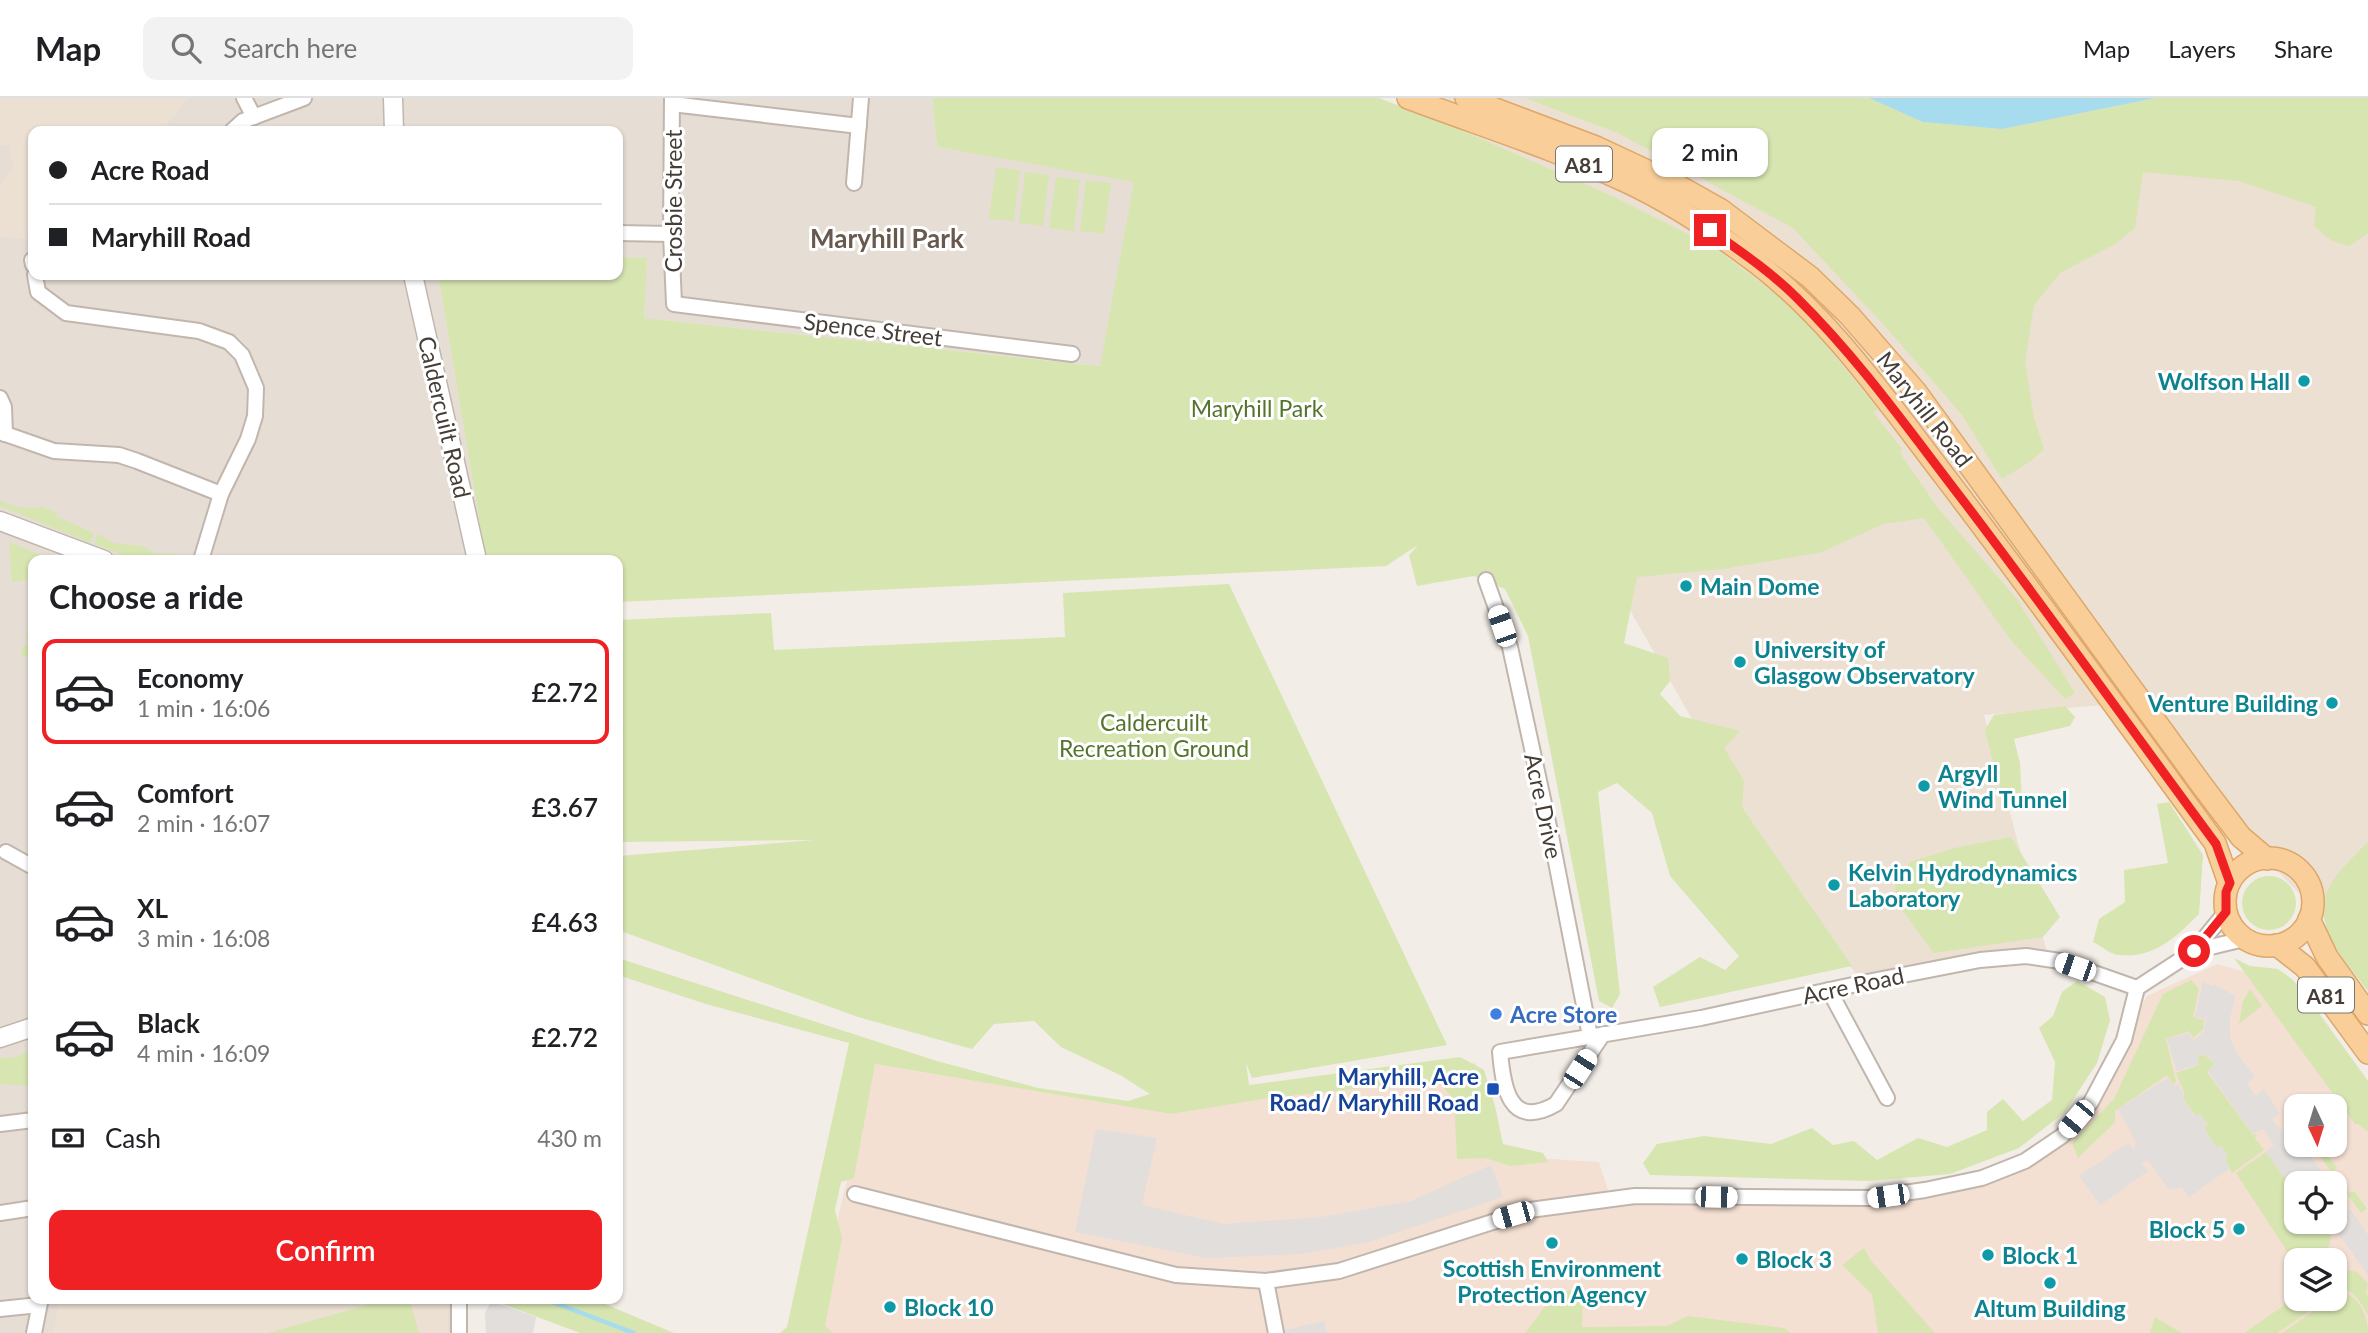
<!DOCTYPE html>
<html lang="en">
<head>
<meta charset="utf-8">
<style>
  body { margin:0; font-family:Lato,sans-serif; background:#f2f2f2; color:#202124; height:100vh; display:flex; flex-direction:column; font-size:26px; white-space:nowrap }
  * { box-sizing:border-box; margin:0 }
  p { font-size:23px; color:#757577 }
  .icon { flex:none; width:38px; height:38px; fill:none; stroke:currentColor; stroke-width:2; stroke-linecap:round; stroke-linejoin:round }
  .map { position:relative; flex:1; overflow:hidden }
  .drawer { position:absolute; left:28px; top:457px; width:595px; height:749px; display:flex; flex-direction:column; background:#fff; border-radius:14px; box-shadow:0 2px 5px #0004 }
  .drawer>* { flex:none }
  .top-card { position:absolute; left:28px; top:28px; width:595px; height:154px; border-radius:14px; box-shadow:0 2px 5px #0004; display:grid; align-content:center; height:154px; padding:0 21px; background:#fff }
  .needle { width:46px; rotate:176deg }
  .buttons { position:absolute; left:2284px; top:996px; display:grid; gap:14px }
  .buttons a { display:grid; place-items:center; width:63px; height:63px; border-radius:14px; background:#fff; box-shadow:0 2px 5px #0004; font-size:35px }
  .end { position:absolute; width:32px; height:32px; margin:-16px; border:9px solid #f02124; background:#fff; box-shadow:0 0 0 4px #fff }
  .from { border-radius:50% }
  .bubble { position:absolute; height:49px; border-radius:14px; background:#fff; box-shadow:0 2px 5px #0004; font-size:23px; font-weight:600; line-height:49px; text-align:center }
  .car { position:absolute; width:21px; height:42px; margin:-21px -10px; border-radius:9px; box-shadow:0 0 5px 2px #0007; background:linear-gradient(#fff 24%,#345 0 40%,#fff 0 76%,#345 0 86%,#fff 0) }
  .top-card b { display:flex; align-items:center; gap:24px; height:66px; font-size:26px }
  .top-card b+b { border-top:2px solid #e0e0e0 }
  .top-card i { width:18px; height:18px; background:#202124 }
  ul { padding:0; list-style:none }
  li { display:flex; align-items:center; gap:21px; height:105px; margin:0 14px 10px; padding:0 7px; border:4px solid transparent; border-radius:14px }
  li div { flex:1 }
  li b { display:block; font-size:26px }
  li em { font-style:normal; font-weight:600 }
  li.on { border-color:#f02124 }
  li>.icon { width:63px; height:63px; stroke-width:1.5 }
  h2 { padding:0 21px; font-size:32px; line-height:84px }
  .pay { display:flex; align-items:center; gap:18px; height:77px; padding:0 21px; font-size:26px }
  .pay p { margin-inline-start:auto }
  .cta { display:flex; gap:14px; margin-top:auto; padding:14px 21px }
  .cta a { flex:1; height:80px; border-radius:14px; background:#f02124; color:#fff; font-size:28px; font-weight:600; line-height:80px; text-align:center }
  header { display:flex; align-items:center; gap:42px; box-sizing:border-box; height:98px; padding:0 35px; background:#fff; border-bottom:2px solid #e0e0e0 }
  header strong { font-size:33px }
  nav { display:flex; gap:38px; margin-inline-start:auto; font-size:24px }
  .search { width:490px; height:63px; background:#f2f2f2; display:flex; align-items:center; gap:18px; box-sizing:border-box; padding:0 24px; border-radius:14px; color:#757577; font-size:26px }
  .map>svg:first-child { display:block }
  .residential { fill:#e6ded5 }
  .commercial { fill:#f4e0d3; fill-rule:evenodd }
  .education { fill:#ebe0d1 }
  .green { fill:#d7e5b1 }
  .parking { fill:#e1dedc }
  .water { fill:#a6dced }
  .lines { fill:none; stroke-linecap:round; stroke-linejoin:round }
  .stream { stroke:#a6dced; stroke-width:4.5 }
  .minor-casing { stroke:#c1b6ad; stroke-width:18 }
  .tertiary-casing { stroke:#c1b6ad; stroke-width:21 }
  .primary-casing { stroke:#dea76a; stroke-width:24 }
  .minor { stroke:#fff; stroke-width:14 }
  .tertiary { stroke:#fff; stroke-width:18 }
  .primary { stroke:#f9ce99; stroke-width:21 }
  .route { stroke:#f02124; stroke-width:9 }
  .culture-dot { fill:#0f9aa8; stroke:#fff; stroke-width:2.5 }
  .shop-dot { fill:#3f7fe0; stroke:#fff; stroke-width:2.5 }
  .transit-dot { fill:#1a4fb4; stroke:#fff; stroke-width:2.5 }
  .labels { text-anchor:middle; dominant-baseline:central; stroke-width:6; stroke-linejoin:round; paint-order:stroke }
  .shield { fill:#fff; stroke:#7d7772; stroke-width:2 }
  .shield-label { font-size:21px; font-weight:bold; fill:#453d36 }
  .street-label { font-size:23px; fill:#453d36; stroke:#fff }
  .culture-label { font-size:23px; font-weight:bold; fill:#0d838f; stroke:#fff; text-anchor:start }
  .park-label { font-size:23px; fill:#54742c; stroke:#fff }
  .shop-label { font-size:23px; font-weight:bold; fill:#366cbe; stroke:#fff; text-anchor:start }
  .transit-label { font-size:23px; font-weight:bold; fill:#164399; stroke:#fff; text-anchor:end }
  .quarter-label { font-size:26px; font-weight:bold; fill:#68594e; stroke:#fff }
</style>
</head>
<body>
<header>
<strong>Map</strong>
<div class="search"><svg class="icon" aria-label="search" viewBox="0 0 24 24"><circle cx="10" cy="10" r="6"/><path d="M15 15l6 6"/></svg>Search here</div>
<nav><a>Map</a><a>Layers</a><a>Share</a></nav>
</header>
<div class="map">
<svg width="2368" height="1235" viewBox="0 0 2368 1235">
  <rect width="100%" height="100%" fill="#f3ede7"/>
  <g class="residential">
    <path d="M187,0H932L937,49L1135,82L1101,268L643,220L647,160L618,159V33H161Z"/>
    <path d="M9,46L14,68L0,89V47Z"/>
    <path d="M0,138L33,141V177H438L486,462H33V1200L465,1201L463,1235H0Z"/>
  </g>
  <path class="commercial" d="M2217,866L2287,886L2368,1005V1235H810L875,966L1171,1016L1476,965L1505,1058L1599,1064L1610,1098L1924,1092L2035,1062L2096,998L2147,898ZM2296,1008H2334V1046H2296ZM2296,1085H2334V1124H2296ZM2296,1162H2334V1200H2296Z"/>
  <g class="education">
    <path d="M0,0H187L161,33H33V141L0,138V89L14,67L9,47H0Z"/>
    <path d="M1405,0H2368V883L2327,824L2114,606L1984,617L2049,862L2026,858L1862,885L1742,709L1606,470L1449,27Z"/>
    <path d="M59,1201H448V1235H53Z"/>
  </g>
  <g class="green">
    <path d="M932,0H1379L1449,27L1612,98L1712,148L1797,212L1878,311L1873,314L1902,351L1900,355L1937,409L2016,500L2075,595L2065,601L2010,541L1924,420L1883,426L1822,454L1723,471L1637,479L1624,545L1668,560L1670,583L1660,596L1680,618L1740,633L1724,650L1744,683L1742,709L1852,868L1660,909L1653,889L1700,859L1725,872L1739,858L1670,778L1652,715L1617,685L1598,694L1620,896L1612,910L1599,903L1528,538L1505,491L1474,478L1417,488L1409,457L1418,447L1386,468L618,504V462H486L438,177H618V159L647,160L644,220L1100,268L1134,84L937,49Z"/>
    <path d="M1525,0H1869L1923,24L2002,31L2155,0H2368V135L2349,148L2332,143L2314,128L2316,109L2239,83L2143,74L2135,130L2115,146L2060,175L2034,207L2025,264L2034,320L2044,351L2031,363L2002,381L1962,317L1885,228L1793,130L1618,35Z"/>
    <path d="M996,69L1020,72L1014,123L989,121Z"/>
    <path d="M1025,74L1049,77L1043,128L1019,125Z"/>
    <path d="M1056,79L1080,82L1074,133L1049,130Z"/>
    <path d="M1086,82L1111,85L1104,136L1080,133Z"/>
    <path d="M0,402L16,409L38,410L40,408L57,414L56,418L94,435L90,445L0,408Z"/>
    <path d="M98,436L113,445L143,448L154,455L190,457L187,462H136L94,446Z"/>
    <path d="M9,444L53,462H33V481L12,484Z"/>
    <path d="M1229,486L1447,947L1252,980L1246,965L1249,987L1460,959L1484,972L1495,1008L1503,1046L1543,1055L1548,1064L1511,1068L1485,1060L1457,1061L1454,1002L1439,985L1399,986L1269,1000L1171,1016L875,966L854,1080L841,1084L835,1112L842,1140L825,1228L833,1235H780L787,1229L849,945L706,906L618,877V860L937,963L1038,990L1128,1003L1150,996L1120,977L1061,949L1034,923L994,926L972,951L858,919L618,832V758L815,742L618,744V522L771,515L774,552L1065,539L1063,495Z"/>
    <path d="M33,534V558L22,559L21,549L28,548L26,535Z"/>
    <path d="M2065,608L2075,619L2070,628L2014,641L2020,665L2022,705L2005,711L1985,632L1994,617Z"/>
    <path d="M2169,704L2203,757L2199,816C2176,839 2154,861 2118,857C2110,856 2101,848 2093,844L2099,821L2125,804L2124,772L2168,765L2157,706Z"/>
    <path d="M2011,739L2060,819L2043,839L1934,855L1897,805L1895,786L1910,764L1955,750Z"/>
    <path d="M2368,744V893C2347,865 2310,828 2329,790C2337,773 2355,758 2368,744Z"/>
    <circle cx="2269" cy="805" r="27"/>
    <path d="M2234,860L2250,868L2278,871L2292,881L2303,893L2368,983V1034L2358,1026H2355Z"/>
    <path d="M2191,882L2199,891L2193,919L2204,922L2203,931L2193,940L2189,933L2166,941L2176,984L2173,986L2167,977L2115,1013V1024L2078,1060L2072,1045L2114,1001L2163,896Z"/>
    <path d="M2077,883L2105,899L2110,922L2097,965L2065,1014L2019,1050L1950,1076L1869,1083L1650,1077L1643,1065L1657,1046L1704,1038L1771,1046L1812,1030L1833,1047L1854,1043L1877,1062L1918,1040L1947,1049L1987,1032V1014L2003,1001L2023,1023L2052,1002L2055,964L2039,930L2053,918L2062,894Z"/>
    <path d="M2250,891L2262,908L2239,926L2243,903Z"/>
    <path d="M33,952V988L0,986V960L15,959Z"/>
    <path d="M2197,957L2206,958L2215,966L2207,974L2253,1037L2257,1036L2255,1040L2264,1052L2232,1075L2225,1061L2228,1058L2221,1048L2217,1050L2204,1030L2208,1027L2200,1016L2196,1018L2182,999L2185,996L2176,975L2199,967Z"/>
    <path d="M2312,1047H2320L2337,1070L2333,1073L2349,1095L2354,1093L2367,1111L2361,1115Z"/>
    <path d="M2266,1054L2296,1096V1124H2324C2335,1140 2332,1150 2316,1162H2296V1167L2236,1075Z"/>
    <path d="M1864,1150L1872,1164L1935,1235H1878L1872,1196L1842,1167Z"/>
    <path d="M2347,1172L2357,1174L2368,1186L2366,1195L2368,1198V1217C2360,1204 2351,1184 2335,1196V1177Z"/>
    <path d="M1583,1191L1582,1229L1667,1228L1688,1218L1784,1230L1791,1235H1525L1556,1194Z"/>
    <path d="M2339,1195C2359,1195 2368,1219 2368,1235H2282Z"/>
    <path d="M2296,1199L2328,1201L2277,1235H2244Z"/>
    <path d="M393,1200L409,1201L419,1235H268Z"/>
    <path d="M489,1201H593L674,1235H580Z"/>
    <path d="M2155,1219L2182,1235H2150Z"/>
  </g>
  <g class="parking">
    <path d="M2203,884L2213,888L2214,886L2235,898L2230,920V938L2235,952L2255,979L2247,986L2256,998L2264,991L2280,1016L2272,1021L2283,1035L2291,1030L2296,1037V1046L2303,1047L2330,1085H2296V1096L2266,1054L2274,1047L2263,1031L2253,1036L2208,973L2215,966L2208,958L2197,956L2199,966L2177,973L2167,941L2189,935L2193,943L2204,933L2206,921L2195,919Z"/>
    <path d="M2168,980L2174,988L2178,986L2184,996L2181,999L2196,1019L2200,1016L2207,1027L2204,1031L2217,1050L2221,1048L2228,1058L2224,1061L2230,1070L2189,1099L2182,1089L2169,1092L2150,1065L2145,1062L2141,1065L2148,1073L2100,1107L2079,1078L2128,1045L2134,1052L2136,1044L2118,1011Z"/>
    <path d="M1096,1031L1157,1040L1142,1107L1224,1126L1321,1119L1411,1103L1491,1067L1503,1099L1368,1144L1301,1156L1207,1160L1075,1134Z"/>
    <path d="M2335,1109L2340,1117L2350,1111L2368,1137V1177L2330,1124H2334Z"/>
    <path d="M491,1203L536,1219L533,1235H486L485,1215Z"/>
    <path d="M1324,1223L1327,1235H1273Z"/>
  </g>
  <path class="water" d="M1869,0H2155L2002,31L1923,24Z"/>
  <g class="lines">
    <path class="stream" d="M542,1200L634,1235"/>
    <g class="minor-casing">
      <g id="minor">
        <path d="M244,0L254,19"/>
        <path d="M672,0L671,136L674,206L1072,256"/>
        <path d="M672,6L859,28"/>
        <path d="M232,33L243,23L304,0"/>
        <path d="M854,85L861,0"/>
        <path d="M618,135L671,136"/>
        <path d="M32,162L33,167"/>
        <path d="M35,177L38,194L66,215L199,233L229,244L242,257L256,290L255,318L248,341L221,396L201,462"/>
        <path d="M0,300L4,309L5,336"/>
        <path d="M0,334L54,353L119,357L137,363L221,396"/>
        <path d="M1486,482L1510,549L1551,738L1590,938"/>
        <path d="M6,754L33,769"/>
        <path d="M2194,853L2226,814"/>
        <path d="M2137,890L2194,853L2244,841"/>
        <path d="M1829,892L1887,1000"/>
        <path d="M1603,936L1556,1006C1509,1033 1503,988 1500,954L1701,920L1862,885L1980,862L2026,858L2060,863L2137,890"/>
        <path d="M0,1026L33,1022"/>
        <path d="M855,1096L1176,1177L1266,1183L1339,1173L1530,1112L1635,1098L1869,1100L1925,1092L1982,1080L2025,1063L2062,1038L2091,1004L2124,942L2137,890"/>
        <path d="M0,1115L33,1110"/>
        <path d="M1266,1183L1276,1235"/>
        <path d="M459,1200V1235"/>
        <path d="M0,1211L39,1207"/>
        <path d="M34,1235L41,1200"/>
      </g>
    </g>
    <g class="tertiary-casing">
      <g id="tertiary">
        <path d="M393,0L394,33"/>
        <path d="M413,177L477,462"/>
        <path d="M0,423L104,462"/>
        <path d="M0,940L33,929"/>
      </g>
    </g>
    <g class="primary-casing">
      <g id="primary">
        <path d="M1408,0C1480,27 1555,51 1625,83C1668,103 1708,129 1746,157C1827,215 1886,302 1946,380C2038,501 2126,623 2215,745L2229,785"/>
        <path d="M1466,0L1596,49L1673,85L1721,112L1810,179L1850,218L1916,294L2201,686L2241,739L2267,761"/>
        <circle cx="2269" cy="804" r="44"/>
        <path d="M2309,821L2327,859L2368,916"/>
        <path d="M2277,847L2305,869L2368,955"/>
      </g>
    </g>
    <use href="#minor" class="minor"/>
    <use href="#tertiary" class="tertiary"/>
    <use href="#primary" class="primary"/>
  </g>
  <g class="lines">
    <path class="route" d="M1710,132C1740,153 1771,174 1797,200C1860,262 1911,335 1965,405C2050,517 2132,632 2216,746L2230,785L2226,794V814L2194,853"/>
  </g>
  <g class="culture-dot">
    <circle cx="2304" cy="283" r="7"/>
    <circle cx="1686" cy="488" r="7"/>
    <circle cx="1740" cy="564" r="7"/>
    <circle cx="2332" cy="605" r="7"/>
    <circle cx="1924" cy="688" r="7"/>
    <circle cx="1834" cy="787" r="7"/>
    <circle cx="2239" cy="1131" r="7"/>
    <circle cx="1552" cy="1145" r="7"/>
    <circle cx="1988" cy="1157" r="7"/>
    <circle cx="1742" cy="1161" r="7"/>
    <circle cx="2050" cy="1185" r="7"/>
    <circle cx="890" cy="1209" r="7"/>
  </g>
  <circle class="shop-dot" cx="1496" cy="916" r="7"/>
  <rect class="transit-dot" x="1486" y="984" width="14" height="14" rx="3.5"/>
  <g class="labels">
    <g class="shield">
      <rect x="1556" y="48.5" width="56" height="35" rx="5"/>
      <rect x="2298" y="879.5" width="56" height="35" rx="5"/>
    </g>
    <g class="shield-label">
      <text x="1584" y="66">A81</text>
      <text x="2326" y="897">A81</text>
    </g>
    <g class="street-label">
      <text transform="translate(673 103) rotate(-90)">Crosbie Street</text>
      <text transform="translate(873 231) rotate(7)">Spence Street</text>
      <text transform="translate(1925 311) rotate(52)">Maryhill Road</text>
      <text transform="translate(445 319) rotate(77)">Caldercuilt Road</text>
      <text transform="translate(1544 708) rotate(78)">Acre Drive</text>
      <text transform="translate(1853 887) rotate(-12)">Acre Road</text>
    </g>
    <g class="culture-label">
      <text x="2290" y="283" text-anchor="end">Wolfson Hall</text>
      <text x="1700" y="488">Main Dome</text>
      <text x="1754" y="551">University of<tspan x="1754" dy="26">Glasgow Observatory</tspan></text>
      <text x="2318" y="605" text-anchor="end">Venture Building</text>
      <text x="1938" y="675">Argyll<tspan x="1938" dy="26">Wind Tunnel</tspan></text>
      <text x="1848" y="774">Kelvin Hydrodynamics<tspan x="1848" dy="26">Laboratory</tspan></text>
      <text x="2225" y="1131" text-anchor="end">Block 5</text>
      <text x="2002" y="1157">Block 1</text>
      <text x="1756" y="1161">Block 3</text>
      <text x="1552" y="1170" text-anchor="middle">Scottish Environment<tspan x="1552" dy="26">Protection Agency</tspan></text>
      <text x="904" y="1209">Block 10</text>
      <text x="2050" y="1210" text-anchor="middle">Altum Building</text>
    </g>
    <g class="park-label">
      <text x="1257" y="310">Maryhill Park</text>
      <text x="1154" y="624">Caldercuilt<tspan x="1154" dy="26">Recreation Ground</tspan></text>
    </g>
    <g class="shop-label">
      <text x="1510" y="916">Acre Store</text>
    </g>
    <g class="transit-label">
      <text x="1479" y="978">Maryhill, Acre<tspan x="1479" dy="26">Road/ Maryhill Road</tspan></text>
    </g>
    <g class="quarter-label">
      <text x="887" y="140">Maryhill Park</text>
    </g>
  </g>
</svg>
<div class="buttons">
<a><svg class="needle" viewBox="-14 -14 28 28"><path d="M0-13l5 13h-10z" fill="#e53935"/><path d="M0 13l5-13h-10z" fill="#757577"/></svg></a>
<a><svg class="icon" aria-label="locate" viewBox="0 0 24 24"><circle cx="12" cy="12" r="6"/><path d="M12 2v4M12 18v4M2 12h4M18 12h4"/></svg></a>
<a><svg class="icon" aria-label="layers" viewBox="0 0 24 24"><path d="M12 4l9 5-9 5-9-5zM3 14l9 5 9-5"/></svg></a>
</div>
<i class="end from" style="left:2194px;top:853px"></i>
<i class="end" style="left:1710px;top:132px"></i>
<div class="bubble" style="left:1652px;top:30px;width:116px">2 min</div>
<i class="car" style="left:1502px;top:528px;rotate:341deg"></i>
<i class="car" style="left:2075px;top:869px;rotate:289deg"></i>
<i class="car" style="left:1580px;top:971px;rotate:33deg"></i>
<i class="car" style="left:2076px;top:1021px;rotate:220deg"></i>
<i class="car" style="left:1888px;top:1098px;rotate:262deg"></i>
<i class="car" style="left:1716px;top:1099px;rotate:91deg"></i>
<i class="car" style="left:1513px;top:1117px;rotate:254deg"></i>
<div class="top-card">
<b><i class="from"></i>Acre Road</b>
<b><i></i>Maryhill Road</b>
</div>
<section class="drawer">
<h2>Choose a ride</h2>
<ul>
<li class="on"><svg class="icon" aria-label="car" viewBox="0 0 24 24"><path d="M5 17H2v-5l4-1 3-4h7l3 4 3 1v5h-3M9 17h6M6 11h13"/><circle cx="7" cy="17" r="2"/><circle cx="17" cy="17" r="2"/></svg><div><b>Economy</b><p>1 min · 16:06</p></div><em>£2.72</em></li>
<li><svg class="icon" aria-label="car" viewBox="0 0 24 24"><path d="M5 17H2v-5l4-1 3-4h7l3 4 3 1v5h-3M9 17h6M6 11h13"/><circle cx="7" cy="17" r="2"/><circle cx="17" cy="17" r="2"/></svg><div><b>Comfort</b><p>2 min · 16:07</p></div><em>£3.67</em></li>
<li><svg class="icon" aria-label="car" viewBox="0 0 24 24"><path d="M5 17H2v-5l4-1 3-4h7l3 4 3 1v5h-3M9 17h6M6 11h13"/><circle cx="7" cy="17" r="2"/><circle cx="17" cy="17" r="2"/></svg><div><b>XL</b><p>3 min · 16:08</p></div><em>£4.63</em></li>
<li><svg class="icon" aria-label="car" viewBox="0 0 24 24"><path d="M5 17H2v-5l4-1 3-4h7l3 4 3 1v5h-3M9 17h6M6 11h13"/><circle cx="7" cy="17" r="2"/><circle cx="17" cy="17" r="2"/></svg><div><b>Black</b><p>4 min · 16:09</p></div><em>£2.72</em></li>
</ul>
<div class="pay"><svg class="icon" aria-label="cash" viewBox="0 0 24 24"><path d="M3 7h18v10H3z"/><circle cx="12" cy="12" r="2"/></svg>Cash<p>430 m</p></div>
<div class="cta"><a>Confirm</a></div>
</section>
</div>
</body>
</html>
